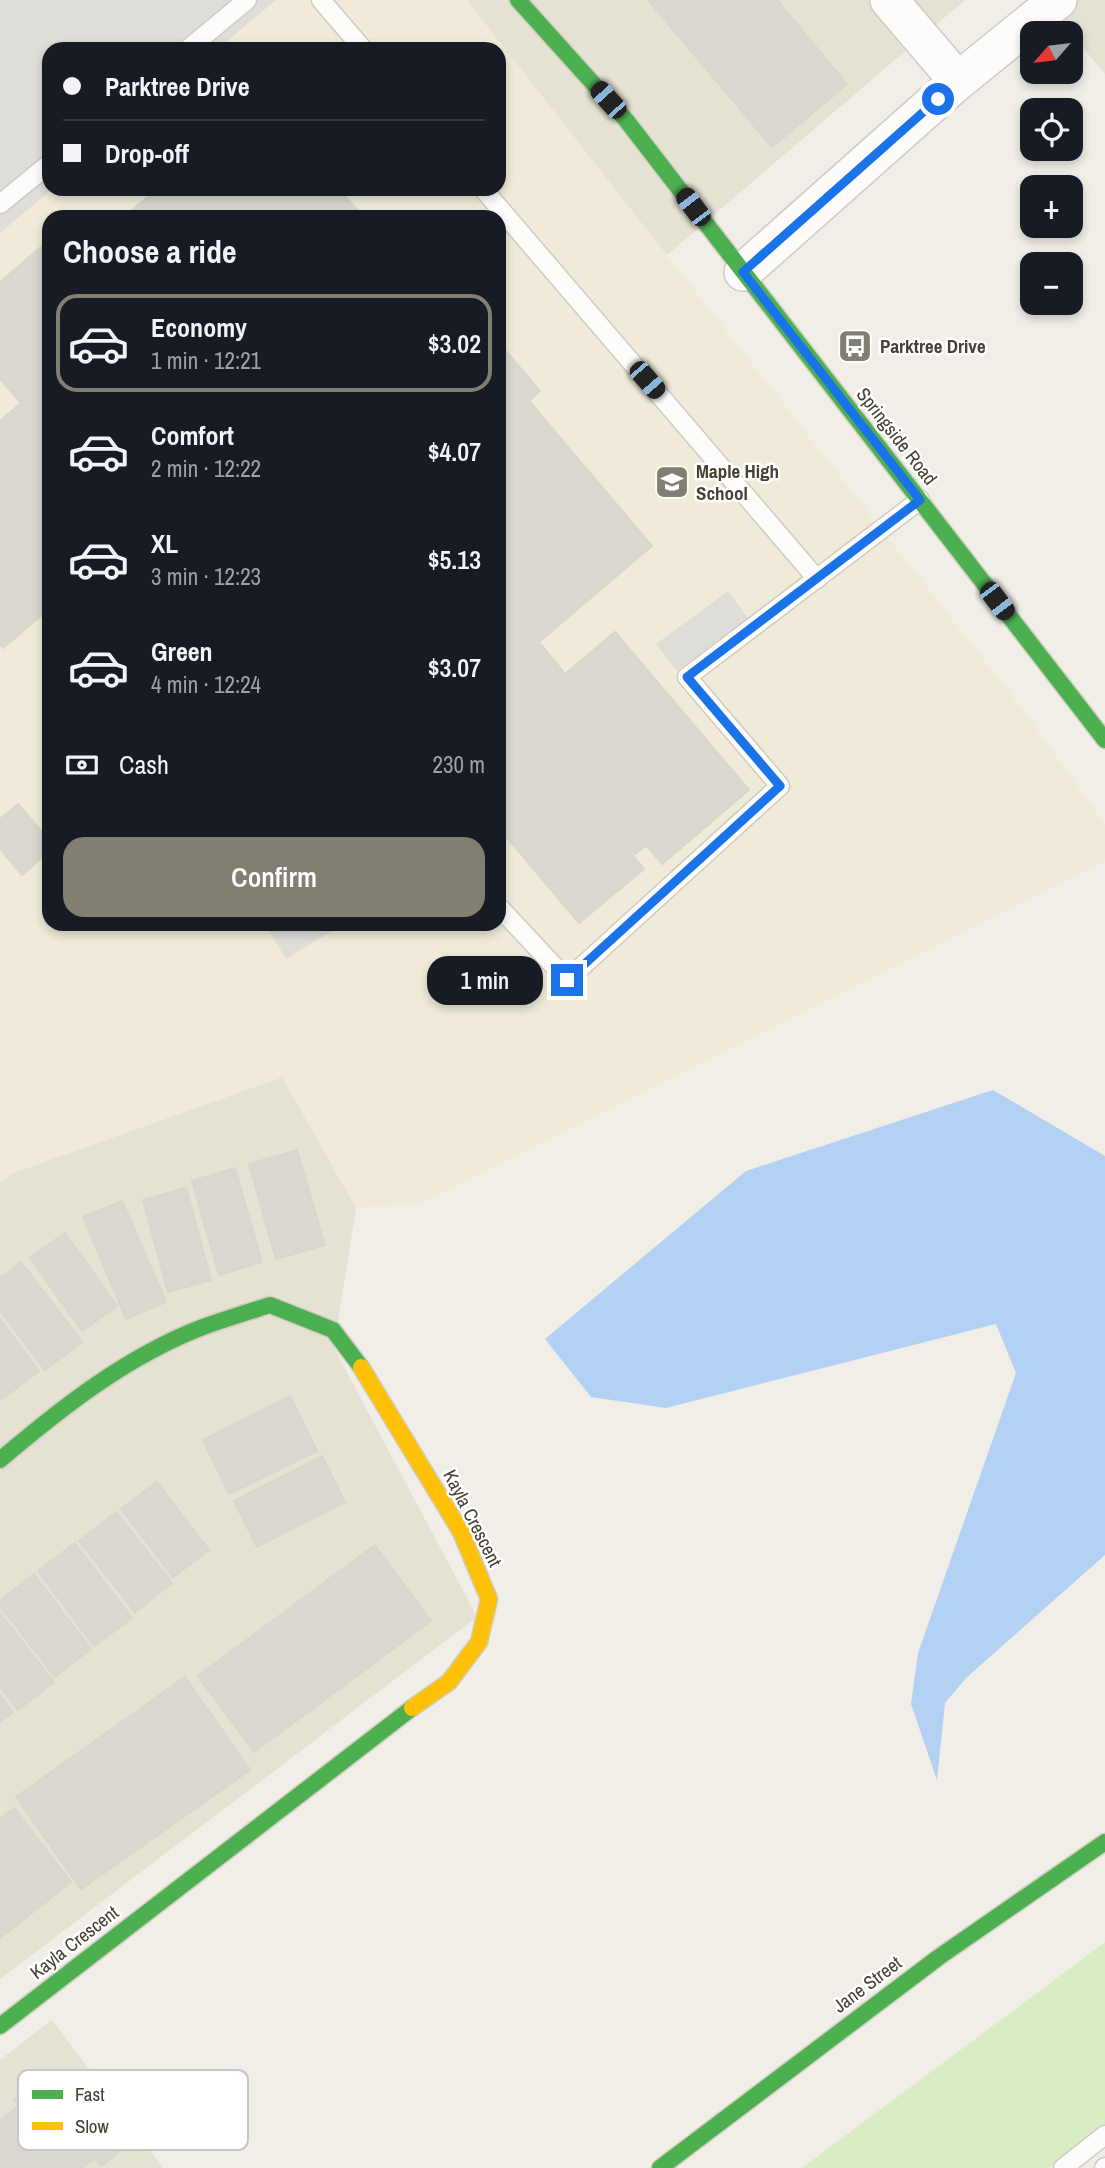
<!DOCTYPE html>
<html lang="en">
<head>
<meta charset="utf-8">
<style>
  body { margin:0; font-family:"Archivo Narrow",sans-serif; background:#20242c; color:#f1f3f6; height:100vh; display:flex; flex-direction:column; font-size:26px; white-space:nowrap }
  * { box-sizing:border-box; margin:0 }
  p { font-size:23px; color:#9ea1a6 }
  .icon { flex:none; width:38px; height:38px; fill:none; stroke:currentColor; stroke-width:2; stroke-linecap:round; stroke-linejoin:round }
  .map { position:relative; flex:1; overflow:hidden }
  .sheet { position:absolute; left:42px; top:210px; width:464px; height:721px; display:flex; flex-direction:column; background:#171b24; border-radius:21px; box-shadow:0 4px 10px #0003 }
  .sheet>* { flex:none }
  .hud { position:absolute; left:42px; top:42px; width:464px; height:154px; border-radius:21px; box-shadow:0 4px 10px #0003; display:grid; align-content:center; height:154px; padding:0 21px; background:#171b24 }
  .needle { width:46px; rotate:242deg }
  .tools { position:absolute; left:1020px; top:21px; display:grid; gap:14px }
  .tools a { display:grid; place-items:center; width:63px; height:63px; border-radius:14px; background:#171b24; box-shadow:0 4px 10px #0003; font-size:35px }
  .end { position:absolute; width:32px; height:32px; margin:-16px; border:9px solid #1a73e8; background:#fff; box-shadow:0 0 0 4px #fff }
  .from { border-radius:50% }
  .bubble { position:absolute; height:49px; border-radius:21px; background:#171b24; box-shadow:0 4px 10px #0003; font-size:23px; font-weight:600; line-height:49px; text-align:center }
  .car { position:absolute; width:21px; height:42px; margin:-21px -10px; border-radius:9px; box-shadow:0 0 5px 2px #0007; background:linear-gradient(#222 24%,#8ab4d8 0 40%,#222 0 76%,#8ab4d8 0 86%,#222 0) }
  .hud b { display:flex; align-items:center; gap:24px; height:66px; font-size:26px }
  .hud b+b { border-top:2px solid #363941 }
  .hud i { width:18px; height:18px; background:#f1f3f6 }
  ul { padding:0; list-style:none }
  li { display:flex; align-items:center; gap:21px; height:98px; margin:0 14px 10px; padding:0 7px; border:4px solid transparent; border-radius:21px }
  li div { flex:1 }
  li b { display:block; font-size:26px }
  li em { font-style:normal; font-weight:600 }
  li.on { border-color:#827e72 }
  li>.icon { width:63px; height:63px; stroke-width:1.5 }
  h2 { padding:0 21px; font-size:32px; line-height:84px }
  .pay { display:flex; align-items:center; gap:18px; height:77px; padding:0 21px; font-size:26px }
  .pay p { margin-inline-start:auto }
  .primary-button { display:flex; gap:14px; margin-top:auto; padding:14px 21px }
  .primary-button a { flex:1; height:80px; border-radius:21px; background:#827e72; color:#fff; font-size:28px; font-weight:600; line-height:80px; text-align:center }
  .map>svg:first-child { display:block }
  .residential { fill:#e5e1d3 }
  .education { fill:#efebd8; fill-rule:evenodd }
  .green { fill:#d8edc4 }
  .parking { fill:#dfddd7 }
  .water { fill:#b2d1f3 }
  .building { fill:#d9d7cf; stroke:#d8d6cd; stroke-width:2 }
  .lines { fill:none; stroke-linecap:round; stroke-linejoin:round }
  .lane-casing { stroke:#ceccc5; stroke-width:21 }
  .street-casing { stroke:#ceccc5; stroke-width:40 }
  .fast-casing { stroke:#d0cdbd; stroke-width:19 }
  .slow-casing { stroke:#d0cdbd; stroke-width:19 }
  .lane { stroke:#fdfcfb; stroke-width:18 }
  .street { stroke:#fdfcfb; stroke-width:37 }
  .fast { stroke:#4caf50; stroke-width:16 }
  .slow { stroke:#ffc107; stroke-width:16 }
  .route { stroke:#1a73e8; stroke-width:9 }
  .labels { text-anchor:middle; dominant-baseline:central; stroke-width:5; stroke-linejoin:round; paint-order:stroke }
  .poi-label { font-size:19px; font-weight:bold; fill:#464133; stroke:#fff; text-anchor:start }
  .street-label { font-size:19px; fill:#464133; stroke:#fff }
  .key { fill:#fff; stroke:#c8c6c2; stroke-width:2 }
  .key-label { font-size:19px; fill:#464133 }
</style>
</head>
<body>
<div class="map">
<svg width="1105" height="2168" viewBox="0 0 1105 2168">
  <rect width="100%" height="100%" fill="#f0eee7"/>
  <g class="residential">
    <path d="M458,0H965L667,255Z"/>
    <path d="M1042,0H1105V74L1071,33Z"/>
    <path d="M283,1077L356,1208L334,1348L477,1617L0,1979V1183L13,1173Z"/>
    <path d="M52,2020L163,2168H0V2060Z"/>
  </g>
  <path class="education" d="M0,0H467L1023,710L1105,825V861L423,1203L356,1208L282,1077L13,1173L0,1183ZM49,49H499V189H49ZM49,217H499V924H49Z"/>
  <path class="green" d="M1105,1942V2126L1049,2168H802Z"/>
  <g class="parking">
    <path d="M0,0H276L218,49H49V189H52L0,233Z"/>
    <path d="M728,591L748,618L677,671L656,644Z"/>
    <path d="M265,924H343L286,959Z"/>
  </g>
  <path class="water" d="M993,1090L1105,1156V1555L966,1678L945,1703L937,1780L911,1704L918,1653L1016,1373L996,1324L666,1408L591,1397L545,1339L746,1171Z"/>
  <g class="building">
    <path d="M648,0H777L847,84L772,147Z"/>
    <path d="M157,189H281L285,194L291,189H339L363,217H124Z"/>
    <path d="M49,240V609L3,648L0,644V421L21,403L0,379V282Z"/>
    <path d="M499,343L540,391L529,401L652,546L539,642L565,674L615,632L749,790L662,864L646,845L633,856L644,869L579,923L499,828Z"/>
    <path d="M18,804L49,840V851L22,875L0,849V819Z"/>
    <path d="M297,1150L325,1245L276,1259L249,1164Z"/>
    <path d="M235,1168L262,1262L219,1275L192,1181Z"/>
    <path d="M186,1188L211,1280L168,1292L143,1200Z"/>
    <path d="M122,1201L166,1302L126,1319L83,1217Z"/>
    <path d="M65,1233L117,1306L82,1331L30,1258Z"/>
    <path d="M21,1262L82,1342L45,1370L0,1310V1278Z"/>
    <path d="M0,1319L39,1371L2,1399L0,1396Z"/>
    <path d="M290,1396L317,1451L229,1494L203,1440Z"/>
    <path d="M322,1456L345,1502L257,1547L234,1501Z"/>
    <path d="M157,1482L209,1550L173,1577L121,1509Z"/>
    <path d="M116,1512L172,1583L135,1612L79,1541Z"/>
    <path d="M75,1543L132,1618L94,1646L38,1571Z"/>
    <path d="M375,1545L431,1621L254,1752L198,1676Z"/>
    <path d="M34,1574L91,1649L55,1677L0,1606V1601Z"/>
    <path d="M0,1613L54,1682L18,1710L0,1686Z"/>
    <path d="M185,1677L250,1770L81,1889L16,1797Z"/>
    <path d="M0,1695L13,1712L0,1722Z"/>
    <path d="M14,1808L71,1882L0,1938V1819Z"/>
    <path d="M58,2070L121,2150L101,2166L95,2158L82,2168H0V2120L16,2108L21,2115L24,2112L14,2099Z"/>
  </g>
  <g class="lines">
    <g class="lane-casing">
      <g id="lane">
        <path d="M321,0L363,49"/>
        <path d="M188,49L247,0"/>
        <path d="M483,189L817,579"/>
        <path d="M0,204L49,164"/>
        <path d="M499,907L567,980L780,786L687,677L920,500"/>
        <path d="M1063,2168L1105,2135"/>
        <path d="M1104,2168L1105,2167"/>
      </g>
    </g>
    <g class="street-casing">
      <g id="street">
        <path d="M889,0L958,81"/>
        <path d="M743,272L958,81L1058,0"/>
      </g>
    </g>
    <g class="fast-casing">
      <g id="fast">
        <path d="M518,0L626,120L1105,740"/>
        <path d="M0,1460C61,1408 127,1356 203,1327C225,1319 248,1312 270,1305L333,1330L361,1367"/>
        <path d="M0,2026L412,1708"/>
        <path d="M660,2168L939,1957L1105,1842"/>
      </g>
    </g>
    <g class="slow-casing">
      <path id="slow" d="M361,1367L461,1532L489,1599L479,1642L449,1682L412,1708"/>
    </g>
    <use href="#lane" class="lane"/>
    <use href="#street" class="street"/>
    <use href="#fast" class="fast"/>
    <use href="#slow" class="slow"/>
  </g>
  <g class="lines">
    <path class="route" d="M567,980L780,786L687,677L920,500L743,272L938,99"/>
  </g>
  <defs>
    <g id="bus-square" transform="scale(1.75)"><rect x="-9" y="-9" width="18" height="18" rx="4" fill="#827e72" stroke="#fff"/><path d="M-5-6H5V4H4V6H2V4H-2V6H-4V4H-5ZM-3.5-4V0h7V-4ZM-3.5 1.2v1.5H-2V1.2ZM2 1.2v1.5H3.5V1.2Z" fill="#fff"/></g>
    <g id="school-square" transform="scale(1.75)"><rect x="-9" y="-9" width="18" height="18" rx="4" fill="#827e72" stroke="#fff"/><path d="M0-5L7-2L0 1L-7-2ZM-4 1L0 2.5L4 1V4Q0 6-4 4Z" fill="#fff"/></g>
  </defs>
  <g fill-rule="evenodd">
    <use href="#bus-square" x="855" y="346"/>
    <use href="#school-square" x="672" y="482"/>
  </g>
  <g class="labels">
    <g class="poi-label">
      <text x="880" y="346">Parktree Drive</text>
      <text x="696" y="471">Maple High<tspan x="696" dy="22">School</tspan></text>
    </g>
    <g class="street-label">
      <text transform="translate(897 436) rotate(52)">Springside Road</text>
      <text transform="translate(473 1518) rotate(63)">Kayla Crescent</text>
      <text transform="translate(74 1942) rotate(-38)">Kayla Crescent</text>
      <text transform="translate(867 1984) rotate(-37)">Jane Street</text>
    </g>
  </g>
  <rect x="18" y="2070" width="230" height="80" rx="10" class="key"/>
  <rect x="32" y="2090" width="31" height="9" fill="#4caf50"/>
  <rect x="32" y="2122" width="31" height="8" fill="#ffc107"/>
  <g class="key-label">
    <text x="75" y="2101">Fast</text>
    <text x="75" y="2133">Slow</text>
  </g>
</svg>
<div class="tools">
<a><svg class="needle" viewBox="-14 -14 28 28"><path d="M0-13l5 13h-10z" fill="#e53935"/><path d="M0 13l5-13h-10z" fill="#9ea1a6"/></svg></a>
<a><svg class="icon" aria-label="locate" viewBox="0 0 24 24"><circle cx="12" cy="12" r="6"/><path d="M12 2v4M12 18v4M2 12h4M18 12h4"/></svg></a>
<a>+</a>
<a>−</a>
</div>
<i class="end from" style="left:938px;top:99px"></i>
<i class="end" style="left:567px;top:980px"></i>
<div class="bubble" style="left:427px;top:956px;width:116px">1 min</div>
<i class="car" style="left:608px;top:100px;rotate:318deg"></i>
<i class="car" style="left:693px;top:207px;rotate:323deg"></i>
<i class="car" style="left:647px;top:380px;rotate:139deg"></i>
<i class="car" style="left:997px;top:601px;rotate:143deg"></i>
<div class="hud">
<b><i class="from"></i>Parktree Drive</b>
<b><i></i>Drop-off</b>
</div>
<section class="sheet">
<h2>Choose a ride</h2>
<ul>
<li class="on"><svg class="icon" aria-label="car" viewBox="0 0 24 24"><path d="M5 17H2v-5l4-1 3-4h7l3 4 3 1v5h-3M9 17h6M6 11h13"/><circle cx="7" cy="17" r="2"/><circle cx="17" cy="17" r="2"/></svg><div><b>Economy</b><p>1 min · 12:21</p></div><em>$3.02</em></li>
<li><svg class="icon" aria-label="car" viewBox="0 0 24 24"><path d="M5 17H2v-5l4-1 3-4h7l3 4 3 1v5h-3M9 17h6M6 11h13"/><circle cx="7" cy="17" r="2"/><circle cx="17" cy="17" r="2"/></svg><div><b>Comfort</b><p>2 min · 12:22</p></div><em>$4.07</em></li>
<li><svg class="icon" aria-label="car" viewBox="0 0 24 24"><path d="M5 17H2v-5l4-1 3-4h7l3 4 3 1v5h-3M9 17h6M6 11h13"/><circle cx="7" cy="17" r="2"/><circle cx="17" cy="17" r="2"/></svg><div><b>XL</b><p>3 min · 12:23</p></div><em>$5.13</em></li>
<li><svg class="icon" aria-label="car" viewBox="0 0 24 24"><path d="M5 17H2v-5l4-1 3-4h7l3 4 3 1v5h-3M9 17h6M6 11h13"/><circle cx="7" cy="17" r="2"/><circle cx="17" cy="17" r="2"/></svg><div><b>Green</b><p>4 min · 12:24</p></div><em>$3.07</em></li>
</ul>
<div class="pay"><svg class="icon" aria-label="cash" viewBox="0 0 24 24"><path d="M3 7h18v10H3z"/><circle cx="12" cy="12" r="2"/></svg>Cash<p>230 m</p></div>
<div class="primary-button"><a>Confirm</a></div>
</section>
</div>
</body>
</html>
